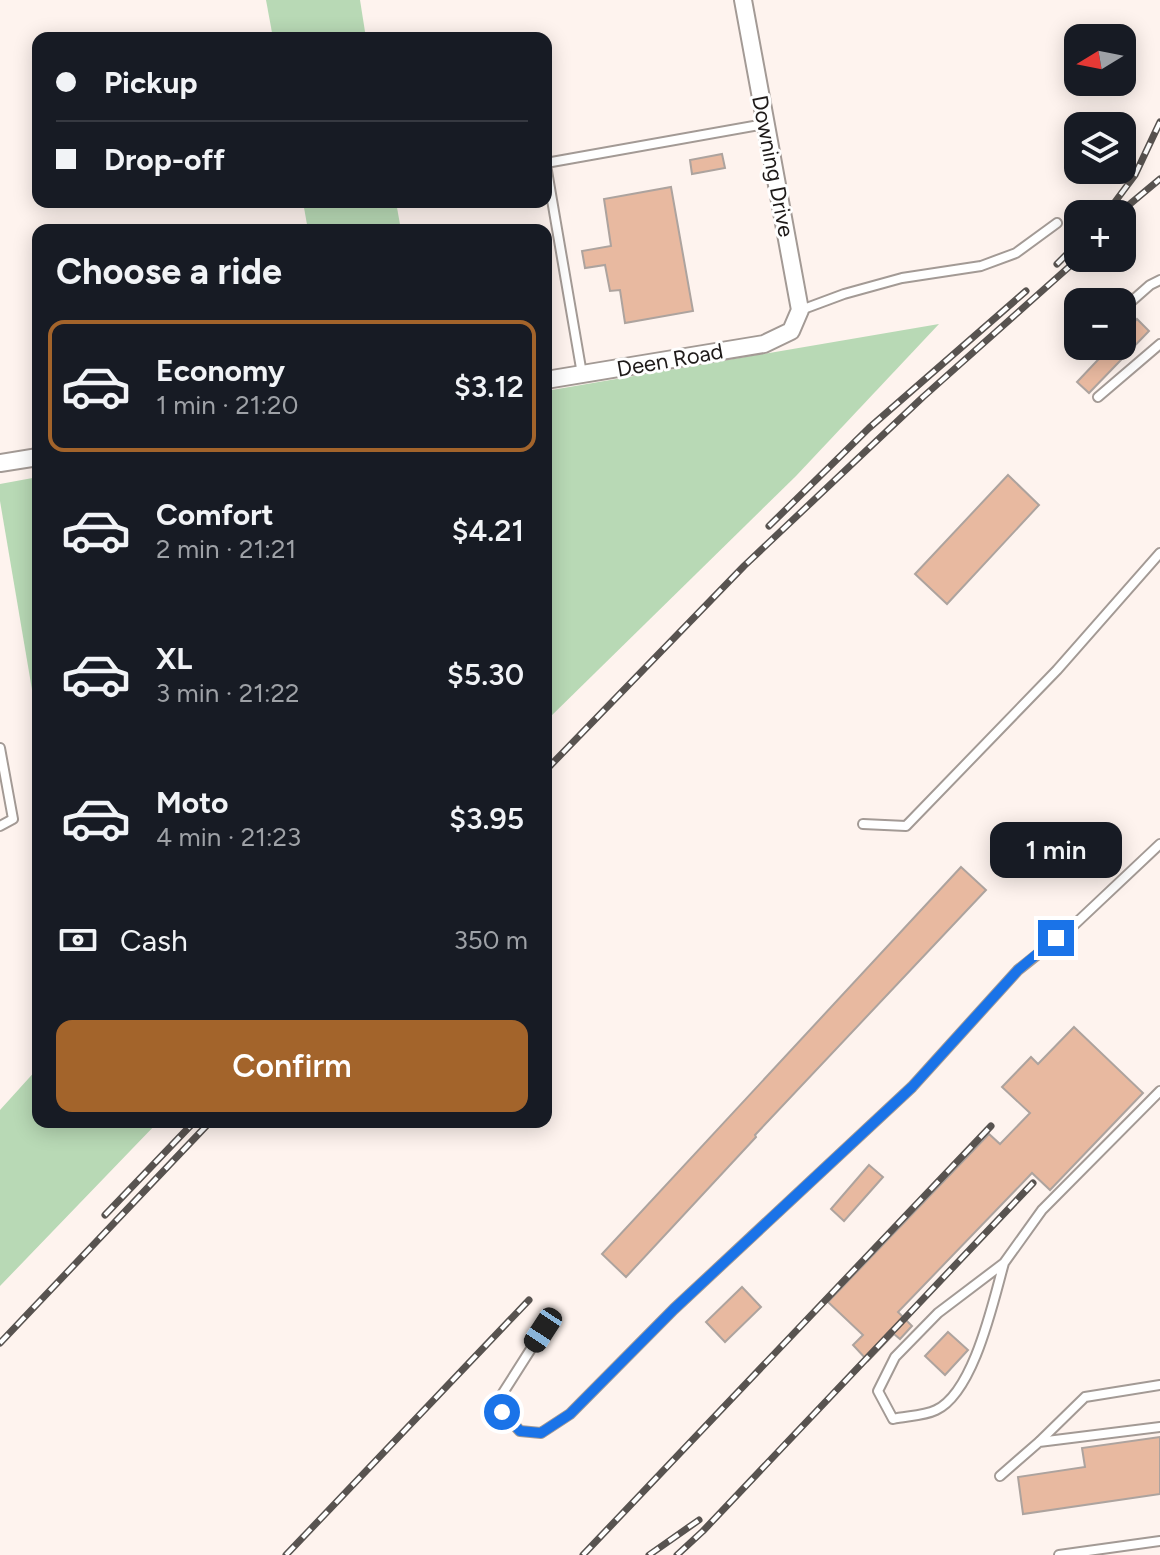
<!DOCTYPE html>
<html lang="en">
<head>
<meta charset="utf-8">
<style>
  body { margin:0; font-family:Figtree,sans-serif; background:#20242c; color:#f1f3f6; height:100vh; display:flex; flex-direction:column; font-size:30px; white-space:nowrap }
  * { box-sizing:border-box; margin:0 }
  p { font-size:26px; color:#9ea1a6 }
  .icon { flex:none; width:44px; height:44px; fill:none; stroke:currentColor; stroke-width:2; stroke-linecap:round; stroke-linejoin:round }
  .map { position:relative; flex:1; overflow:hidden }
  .panel { position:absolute; left:32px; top:224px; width:520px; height:904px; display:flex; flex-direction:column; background:#171b24; border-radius:16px; box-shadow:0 4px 20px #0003 }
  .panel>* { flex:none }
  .top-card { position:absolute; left:32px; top:32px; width:520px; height:176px; border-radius:16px; box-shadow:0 4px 20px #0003; display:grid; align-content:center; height:176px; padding:0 24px; background:#171b24 }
  .needle { width:52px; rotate:260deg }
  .controls { position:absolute; left:1064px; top:24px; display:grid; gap:16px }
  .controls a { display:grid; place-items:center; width:72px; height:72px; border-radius:16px; background:#171b24; box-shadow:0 4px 20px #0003; font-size:40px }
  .end { position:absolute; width:36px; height:36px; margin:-18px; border:10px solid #1a73e8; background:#fff; box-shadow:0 0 0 4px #fff }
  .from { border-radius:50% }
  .bubble { position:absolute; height:56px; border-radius:16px; background:#171b24; box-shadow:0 4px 20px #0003; font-size:26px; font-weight:600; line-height:56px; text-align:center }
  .car { position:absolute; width:24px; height:48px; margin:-24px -12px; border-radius:10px; box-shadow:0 0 6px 2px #0007; background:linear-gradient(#222 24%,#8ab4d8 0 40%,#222 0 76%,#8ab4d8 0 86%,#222 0) }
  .top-card b { display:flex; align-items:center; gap:28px; height:76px; font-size:30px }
  .top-card b+b { border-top:2px solid #363941 }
  .top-card i { width:20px; height:20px; background:#f1f3f6 }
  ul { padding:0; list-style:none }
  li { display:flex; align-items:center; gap:24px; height:132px; margin:0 16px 12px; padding:0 8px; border:4px solid transparent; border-radius:16px }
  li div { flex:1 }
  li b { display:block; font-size:30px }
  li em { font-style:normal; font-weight:600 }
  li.on { border-color:#a3642b }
  li>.icon { width:72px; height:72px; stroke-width:1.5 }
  h2 { padding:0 24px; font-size:36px; line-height:96px }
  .pay { display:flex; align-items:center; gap:20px; height:88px; padding:0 24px; font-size:30px }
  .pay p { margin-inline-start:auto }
  .action { display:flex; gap:16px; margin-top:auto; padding:16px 24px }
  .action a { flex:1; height:92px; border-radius:16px; background:#a3642b; color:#fff; font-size:32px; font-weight:600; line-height:92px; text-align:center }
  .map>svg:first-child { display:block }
  .green { fill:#b8d9b5 }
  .building { fill:#e8b9a0; stroke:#ada39e; stroke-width:2 }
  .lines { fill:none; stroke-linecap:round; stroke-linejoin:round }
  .service-casing { stroke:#a39a95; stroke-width:12 }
  .minor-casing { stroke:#a39a95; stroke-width:20 }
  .service { stroke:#fff; stroke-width:8 }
  .minor { stroke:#fff; stroke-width:16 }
  .rail-casing { stroke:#585350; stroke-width:7 }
  .rail { stroke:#fff; stroke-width:4; stroke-dasharray:12; stroke-linecap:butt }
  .route { stroke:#1a73e8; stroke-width:10 }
  .labels { text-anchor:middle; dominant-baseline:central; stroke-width:6; stroke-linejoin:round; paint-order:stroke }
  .street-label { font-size:22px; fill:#1e1a19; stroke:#fff }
</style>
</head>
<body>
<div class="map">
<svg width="1160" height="1555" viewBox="0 0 1160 1555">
  <rect width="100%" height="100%" fill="#fef3ee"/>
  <g class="green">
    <path d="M266,0H360L366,38H273Z"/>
    <path d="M303,202H396L401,230H308Z"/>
    <path d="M939,324L796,476L546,721V391Z"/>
    <path d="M38,477V725L0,501V484Z"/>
    <path d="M38,1068V1122H158L0,1286V1110Z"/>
  </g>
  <g class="building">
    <path d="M722,154L725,168L692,174L690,160Z"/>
    <path d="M671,187L693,311L625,323L620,290L610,291L605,265L585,268L582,251L611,246L604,199Z"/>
    <path d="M1137,319L1149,331L1089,393L1077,382L1111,346H1122V335Z"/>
    <path d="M1008,475L1039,505L947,604L915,574Z"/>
    <path d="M961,867L986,890L755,1135L756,1137L626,1277L602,1254Z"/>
    <path d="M1074,1027L1143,1093L1050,1190L1032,1173L898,1312L912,1326L900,1339L894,1334L868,1361L853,1345L863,1335L828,1302L989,1134L1000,1144L1030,1113L1002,1087L1031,1057L1038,1064Z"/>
    <path d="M869,1165L883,1177L844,1221L831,1209Z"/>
    <path d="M742,1287L761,1307L725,1342L706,1322Z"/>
    <path d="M948,1332L968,1350L945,1375L925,1356Z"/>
    <path d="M1160,1437V1494L1023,1514L1018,1477L1085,1467L1082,1448Z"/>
  </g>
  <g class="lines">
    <g class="service-casing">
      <g id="service">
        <path d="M546,163L765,124"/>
        <path d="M546,165L582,374"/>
        <path d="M1125,307L1150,285L1160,280"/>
        <path d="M801,310L844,294L902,278L981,266L1016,253L1057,223"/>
        <path d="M1098,397L1160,344"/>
        <path d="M0,748L13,819L0,826"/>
        <path d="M863,824L906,826L1057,670L1160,553"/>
        <path d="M1004,1263C993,1302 974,1392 936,1410C924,1416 906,1416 893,1419L878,1391L895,1357L938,1313L1004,1263L1042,1210L1160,1091"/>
        <path d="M543,1330L501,1396L502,1412L520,1431L541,1433L570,1414L674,1309L912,1087L1018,970L1073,926L1160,844"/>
        <path d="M1040,1441L1085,1397L1160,1385"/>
        <path d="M1000,1476L1039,1442L1160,1427"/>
        <path d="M1059,1555L1160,1541"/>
      </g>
    </g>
    <g class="minor-casing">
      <g id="minor">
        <path d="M546,380L764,344L791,331L800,310L743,0"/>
        <path d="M0,463L38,457"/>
      </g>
    </g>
    <use href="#service" class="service"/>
    <use href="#minor" class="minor"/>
    <g class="rail-casing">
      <g id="rail">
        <path d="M1106,214L1135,175L1160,122"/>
        <path d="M1118,214L1160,179"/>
        <path d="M1057,264L1078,243"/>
        <path d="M769,526L869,428L1026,291"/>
        <path d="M546,770L744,566L923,397L1079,258"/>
        <path d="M105,1215L194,1122"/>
        <path d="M0,1343L210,1122"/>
        <path d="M286,1555L529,1300"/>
        <path d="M583,1555L991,1126"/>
        <path d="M649,1555L699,1520"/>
        <path d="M677,1555L703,1531L1033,1183"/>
      </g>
    </g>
    <use href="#rail" class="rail"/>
  </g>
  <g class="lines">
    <path class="route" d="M502,1412L520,1431L541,1433L570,1414L674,1309L912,1087L1018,970L1056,938"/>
  </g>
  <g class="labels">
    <g class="street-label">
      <text transform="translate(773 166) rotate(79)">Downing Drive</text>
      <text transform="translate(670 360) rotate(-10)">Deen Road</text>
    </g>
  </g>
</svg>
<div class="controls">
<a><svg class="needle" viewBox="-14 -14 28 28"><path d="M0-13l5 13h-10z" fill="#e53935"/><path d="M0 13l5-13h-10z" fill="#9ea1a6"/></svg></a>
<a><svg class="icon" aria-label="layers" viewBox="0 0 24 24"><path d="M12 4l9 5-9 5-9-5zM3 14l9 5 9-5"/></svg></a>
<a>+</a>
<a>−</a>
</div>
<i class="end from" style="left:502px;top:1412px"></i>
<i class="end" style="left:1056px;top:938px"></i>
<div class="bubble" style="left:990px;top:822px;width:132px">1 min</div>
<i class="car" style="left:543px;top:1330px;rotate:213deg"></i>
<div class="top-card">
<b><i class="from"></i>Pickup</b>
<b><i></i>Drop-off</b>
</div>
<section class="panel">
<h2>Choose a ride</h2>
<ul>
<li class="on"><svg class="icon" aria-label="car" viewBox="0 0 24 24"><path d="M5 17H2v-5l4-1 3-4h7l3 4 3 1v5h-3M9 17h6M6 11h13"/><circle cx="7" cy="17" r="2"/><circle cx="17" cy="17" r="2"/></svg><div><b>Economy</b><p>1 min · 21:20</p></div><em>$3.12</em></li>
<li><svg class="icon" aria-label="car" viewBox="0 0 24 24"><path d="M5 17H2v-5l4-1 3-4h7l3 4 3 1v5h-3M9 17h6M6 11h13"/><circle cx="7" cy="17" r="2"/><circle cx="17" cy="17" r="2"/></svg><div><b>Comfort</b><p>2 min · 21:21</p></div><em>$4.21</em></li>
<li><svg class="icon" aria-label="car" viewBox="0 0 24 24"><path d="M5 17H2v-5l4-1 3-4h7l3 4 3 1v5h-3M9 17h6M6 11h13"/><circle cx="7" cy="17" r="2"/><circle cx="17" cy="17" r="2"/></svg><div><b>XL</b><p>3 min · 21:22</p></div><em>$5.30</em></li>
<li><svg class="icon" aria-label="car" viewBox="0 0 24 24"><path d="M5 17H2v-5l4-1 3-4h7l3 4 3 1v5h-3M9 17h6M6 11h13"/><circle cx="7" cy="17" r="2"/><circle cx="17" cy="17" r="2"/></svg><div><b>Moto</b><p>4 min · 21:23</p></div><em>$3.95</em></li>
</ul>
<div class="pay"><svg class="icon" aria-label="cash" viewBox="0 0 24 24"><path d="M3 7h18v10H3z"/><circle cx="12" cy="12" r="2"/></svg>Cash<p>350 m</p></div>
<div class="action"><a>Confirm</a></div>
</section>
</div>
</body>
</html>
